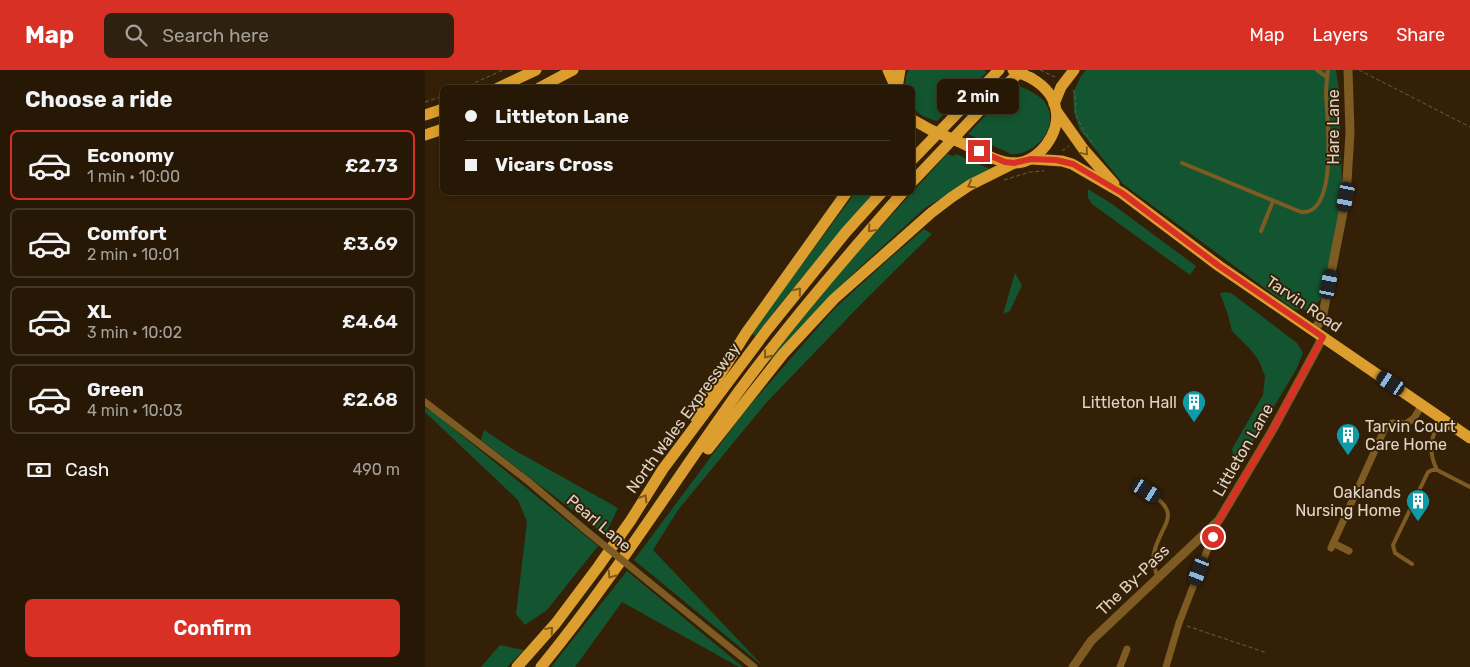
<!DOCTYPE html>
<html lang="en">
<head>
<meta charset="utf-8">
<style>
  body { margin:0; font-family:Rubik,sans-serif; background:#2f210f; color:#f1f3f6; height:100vh; display:flex; flex-direction:column; font-size:19px; white-space:nowrap }
  * { box-sizing:border-box; margin:0 }
  p { font-size:16px; color:#a4a09a }
  .icon { flex:none; width:28px; height:28px; fill:none; stroke:currentColor; stroke-width:2; stroke-linecap:round; stroke-linejoin:round }
  .map { position:relative; flex:1; overflow:hidden }
  .drawer { display:flex; flex-direction:column; background:#271805; width:425px }
  .drawer>* { flex:none }
  .top-card { position:absolute; left:15px; top:15px; width:475px; height:110px; border-radius:8px; box-shadow:0 2px 8px #0003,0 0 0 1px #433727; display:grid; align-content:center; height:110px; padding:0 25px; background:#271805 }
  .end { position:absolute; width:22px; height:22px; margin:-11px; border:6px solid #d93025; background:#fff; box-shadow:0 0 0 2px #fff }
  .from { border-radius:50% }
  .bubble { position:absolute; height:35px; border-radius:8px; background:#271805; box-shadow:0 2px 8px #0003,0 0 0 1px #433727; font-size:16px; font-weight:600; line-height:35px; text-align:center }
  .car { position:absolute; width:15px; height:30px; margin:-15px -8px; border-radius:6px; box-shadow:0 0 4px 1px #0007; background:linear-gradient(#222 24%,#8ab4d8 0 40%,#222 0 76%,#8ab4d8 0 86%,#222 0) }
  .top-card b { display:flex; align-items:center; gap:18px; height:48px; font-size:19px }
  .top-card b+b { border-top:1px solid #433727 }
  .top-card i { width:12px; height:12px; background:#f1f3f6 }
  ul { padding:0; list-style:none }
  li { display:flex; align-items:center; gap:15px; height:70px; margin:0 10px 8px; padding:0 15px; border:2px solid #433727; border-radius:8px }
  li div { flex:1 }
  li b { display:block; font-size:19px }
  li em { font-style:normal; font-weight:600 }
  li.selected { border-color:#d93025 }
  li>.icon { width:45px; height:45px; stroke-width:1.5 }
  h2 { padding:0 25px; font-size:22px; line-height:60px }
  .pay { display:flex; align-items:center; gap:12px; height:55px; padding:0 25px; font-size:19px }
  .pay p { margin-inline-start:auto }
  .primary-button { display:flex; gap:10px; margin-top:auto; padding:10px 25px }
  .primary-button a { flex:1; height:58px; border-radius:8px; background:#d93025; color:#fff; font-size:20px; font-weight:600; line-height:58px; text-align:center }
  header { display:flex; align-items:center; gap:30px; box-sizing:border-box; height:70px; padding:0 25px; background:#d93025; color:#fff }
  header strong { font-size:24px }
  nav { display:flex; gap:28px; margin-inline-start:auto; font-size:18px }
  .search { width:350px; height:45px; background:#2f210f; display:flex; align-items:center; gap:12px; box-sizing:border-box; padding:0 18px; border-radius:8px; color:#a4a09a; font-size:19px }
  main { display:flex; flex:1; min-height:0 }
  .map>svg:first-child { display:block }
  .green { fill:#135530 }
  .lines { fill:none; stroke-linecap:round; stroke-linejoin:round }
  .path { stroke:#6d5b46; stroke-width:1; stroke-dasharray:4 2.5; stroke-linecap:butt }
  .service { stroke:#7d5b22; stroke-width:4 }
  .minor { stroke:#7d5b22; stroke-width:7 }
  .tertiary { stroke:#7d5b22; stroke-width:9 }
  .trunk { stroke:#dc9e2e; stroke-width:11 }
  .minor-bridge { stroke:#7d5b22; stroke-width:7 }
  .trunk-bridge { stroke:#dc9e2e; stroke-width:11 }
  .oneway { stroke:#805919 }
  .route { stroke:#d93025; stroke-width:6 }
  .labels { text-anchor:middle; dominant-baseline:central; stroke-width:4; stroke-linejoin:round; paint-order:stroke }
  .street-label { font-size:16px; fill:#e1d4c6; stroke:#342007 }
  .poi-label { font-size:16px; fill:#e1d4c6; stroke:#342007; text-anchor:end }
</style>
</head>
<body>
<header>
<strong>Map</strong>
<div class="search"><svg class="icon" aria-label="search" viewBox="0 0 24 24"><circle cx="10" cy="10" r="6"/><path d="M15 15l6 6"/></svg>Search here</div>
<nav><a>Map</a><a>Layers</a><a>Share</a></nav>
</header>
<main>
<section class="drawer">
<h2>Choose a ride</h2>
<ul>
<li class="selected"><svg class="icon" aria-label="car" viewBox="0 0 24 24"><path d="M5 17H2v-5l4-1 3-4h7l3 4 3 1v5h-3M9 17h6M6 11h13"/><circle cx="7" cy="17" r="2"/><circle cx="17" cy="17" r="2"/></svg><div><b>Economy</b><p>1 min · 10:00</p></div><em>£2.73</em></li>
<li><svg class="icon" aria-label="car" viewBox="0 0 24 24"><path d="M5 17H2v-5l4-1 3-4h7l3 4 3 1v5h-3M9 17h6M6 11h13"/><circle cx="7" cy="17" r="2"/><circle cx="17" cy="17" r="2"/></svg><div><b>Comfort</b><p>2 min · 10:01</p></div><em>£3.69</em></li>
<li><svg class="icon" aria-label="car" viewBox="0 0 24 24"><path d="M5 17H2v-5l4-1 3-4h7l3 4 3 1v5h-3M9 17h6M6 11h13"/><circle cx="7" cy="17" r="2"/><circle cx="17" cy="17" r="2"/></svg><div><b>XL</b><p>3 min · 10:02</p></div><em>£4.64</em></li>
<li><svg class="icon" aria-label="car" viewBox="0 0 24 24"><path d="M5 17H2v-5l4-1 3-4h7l3 4 3 1v5h-3M9 17h6M6 11h13"/><circle cx="7" cy="17" r="2"/><circle cx="17" cy="17" r="2"/></svg><div><b>Green</b><p>4 min · 10:03</p></div><em>£2.68</em></li>
</ul>
<div class="pay"><svg class="icon" aria-label="cash" viewBox="0 0 24 24"><path d="M3 7h18v10H3z"/><circle cx="12" cy="12" r="2"/></svg>Cash<p>490 m</p></div>
<div class="primary-button"><a>Confirm</a></div>
</section>
<div class="map">
<svg width="1045" height="597" viewBox="0 0 1045 597">
  <rect width="100%" height="100%" fill="#342007"/>
  <g class="green">
    <path d="M484,0H558L562,2L512,51C489,44 488,41 488,18L480,17V16L481,6Z"/>
    <path d="M661,0H911L915,28V74L918,127L897,228C888,238 881,242 868,239L698,114L655,60L649,42L648,23L656,6Z"/>
    <path d="M590,14C599,18 611,23 618,30C638,53 612,86 586,84L543,64Z"/>
    <path d="M522,84L529,86L531,84L565,99L500,138L432,200L371,262L347,293L345,289L413,204Z"/>
    <path d="M663,119L687,134L771,196L765,205L667,134L663,128Z"/>
    <path d="M430,123H448L365,222L330,266L326,263Z"/>
    <path d="M499,159L507,164L442,228L341,333L253,440L228,480L339,597L209,490L320,341L409,239L465,188Z"/>
    <path d="M590,203L597,215L585,241L578,244Z"/>
    <path d="M800,222L806,223L872,273L878,283L871,300L820,385L809,387L807,379L838,325L840,306L834,291L826,280L807,261L803,245L795,223Z"/>
    <path d="M0,338L8,342L173,476L122,540L100,555L91,544L102,452L93,430L0,342Z"/>
    <path d="M59,360L89,380L193,438L180,465L56,370Z"/>
    <path d="M202,501L318,597H314L197,532L150,597H126Z"/>
    <path d="M75,575L99,580L82,597H56Z"/>
  </g>
  <g class="lines">
    <g class="path">
      <path d="M615,0L630,7"/>
      <path d="M934,0L1045,57"/>
      <path d="M38,18L78,0"/>
      <path d="M648,20L650,23L651,45L660,63L659,64"/>
      <path d="M0,32L18,26"/>
      <path d="M661,64L669,75"/>
      <path d="M637,81L644,76"/>
      <path d="M579,110L605,102L619,101"/>
      <path d="M762,556L842,583"/>
    </g>
    <g class="service">
      <path d="M892,0L902,7"/>
      <path d="M757,93L876,142C914,146 902,47 901,24C901,16 902,8 903,0"/>
      <path d="M836,161L848,131"/>
      <path d="M1012,400C1003,382 1005,367 1016,350"/>
      <path d="M722,421C760,445 736,452 729,483C727,491 730,499 732,506"/>
      <path d="M987,494L970,483L968,475L1003,402L1007,400H1012L1045,417"/>
    </g>
    <g class="minor">
      <path d="M0,332L103,411L158,458"/>
      <path d="M908,473L924,481"/>
      <path d="M906,478L960,358L967,353L981,354L989,348L997,335"/>
      <path d="M224,512L329,597"/>
      <path d="M695,597L702,579"/>
      <path d="M741,597L754,553L793,452"/>
    </g>
    <g class="tertiary">
      <path d="M889,260L897,249L921,127L925,63L923,0"/>
      <path d="M648,597L666,571L794,450L847,361L898,267"/>
    </g>
    <g class="trunk">
      <path d="M463,0L471,18"/>
      <path d="M73,18L111,0"/>
      <path d="M114,18L148,0"/>
      <path d="M472,18L475,0"/>
      <path d="M629,34L636,17L649,0"/>
      <path d="M632,42L659,80L689,114"/>
      <path d="M0,45L18,39"/>
      <path d="M488,50L506,60"/>
      <path d="M0,65L18,59"/>
      <path d="M539,74C554,81 572,93 590,93C613,93 636,63 631,40C629,26 618,15 606,8"/>
      <path d="M488,89L574,0"/>
      <path d="M606,89L637,91L647,94L697,123L794,196L1045,368"/>
      <path d="M488,111L561,34L597,0"/>
      <path d="M269,346L321,263L422,122"/>
      <path d="M283,379L358,284L409,229L506,143L527,127L545,115L589,93"/>
      <path d="M92,597L131,553L173,497L206,450L238,399L342,260L421,162L457,122"/>
      <path d="M116,597C188,509 248,413 314,321C365,252 421,187 478,122"/>
    </g>
    <path class="minor-bridge" d="M158,458L224,512"/>
    <g class="trunk-bridge">
      <path d="M588,0L606,8"/>
      <path d="M506,60L539,74"/>
    </g>
  </g>
  <defs><path id="oneway-chevron" d="M-2-3.5L2.5 0L-2 3.5" fill="none" stroke-width="1.6" stroke-linecap="round" stroke-linejoin="round" transform="scale(1.25)"/></defs>
  <g class="oneway">
    <use href="#oneway-chevron" transform="translate(660 82) rotate(50)"/>
    <use href="#oneway-chevron" transform="translate(546 115) rotate(150)"/>
    <use href="#oneway-chevron" transform="translate(446 159) rotate(131)"/>
    <use href="#oneway-chevron" transform="translate(373 221) rotate(-51)"/>
    <use href="#oneway-chevron" transform="translate(342 285) rotate(128)"/>
    <use href="#oneway-chevron" transform="translate(219 428) rotate(-58)"/>
    <use href="#oneway-chevron" transform="translate(186 505) rotate(125)"/>
    <use href="#oneway-chevron" transform="translate(125 560) rotate(-49)"/>
  </g>
  <g class="lines">
    <path class="route" d="M554,81L580,92L589,93L606,89L631,90L648,94L658,100L697,123L794,196L898,267L847,361L794,450L788,467"/>
  </g>
  <defs>
    <g id="building-pin" transform="scale(1.25)"><path d="M0 17L-7.5 6A9.5 9.5 0 1 1 7.5 6Z" fill="#0f9aa8" stroke="#342007"/><path d="M-4-6H4V6H1V3H-1V6H-4ZM-2.5-4.3h1.7v1.8h-1.7ZM.8-4.3h1.7v1.8H.8ZM-2.5-1h1.7V.8h-1.7ZM.8-1h1.7V.8H.8Z" fill="#fff"/></g>
  </defs>
  <g fill-rule="evenodd">
    <use href="#building-pin" x="769" y="332"/>
    <use href="#building-pin" x="923" y="365"/>
    <use href="#building-pin" x="993" y="431"/>
  </g>
  <g class="labels">
    <g class="street-label">
      <text transform="translate(908 57) rotate(-90)">Hare Lane</text>
      <text transform="translate(879 234) rotate(34)">Tarvin Road</text>
      <text transform="translate(258 348) rotate(-54)">North Wales Expressway</text>
      <text transform="translate(818 380) rotate(-60)">Littleton Lane</text>
      <text transform="translate(174 453) rotate(40)">Pearl Lane</text>
      <text transform="translate(708 510) rotate(-44)">The By-Pass</text>
    </g>
    <g class="poi-label">
      <text x="752" y="332">Littleton Hall</text>
      <text x="940" y="356" text-anchor="start">Tarvin Court<tspan x="940" dy="18">Care Home</tspan></text>
      <text x="976" y="422">Oaklands<tspan x="976" dy="18">Nursing Home</tspan></text>
    </g>
  </g>
</svg>
<i class="end from" style="left:788px;top:467px"></i>
<i class="end" style="left:554px;top:81px"></i>
<div class="bubble" style="left:512px;top:9px;width:82px">2 min</div>
<i class="car" style="left:921px;top:127px;rotate:191deg"></i>
<i class="car" style="left:904px;top:214px;rotate:11deg"></i>
<i class="car" style="left:966px;top:313px;rotate:304deg"></i>
<i class="car" style="left:722px;top:421px;rotate:122deg"></i>
<i class="car" style="left:774px;top:501px;rotate:201deg"></i>
<div class="top-card">
<b><i class="from"></i>Littleton Lane</b>
<b><i></i>Vicars Cross</b>
</div>
</div>
</main>
</body>
</html>
